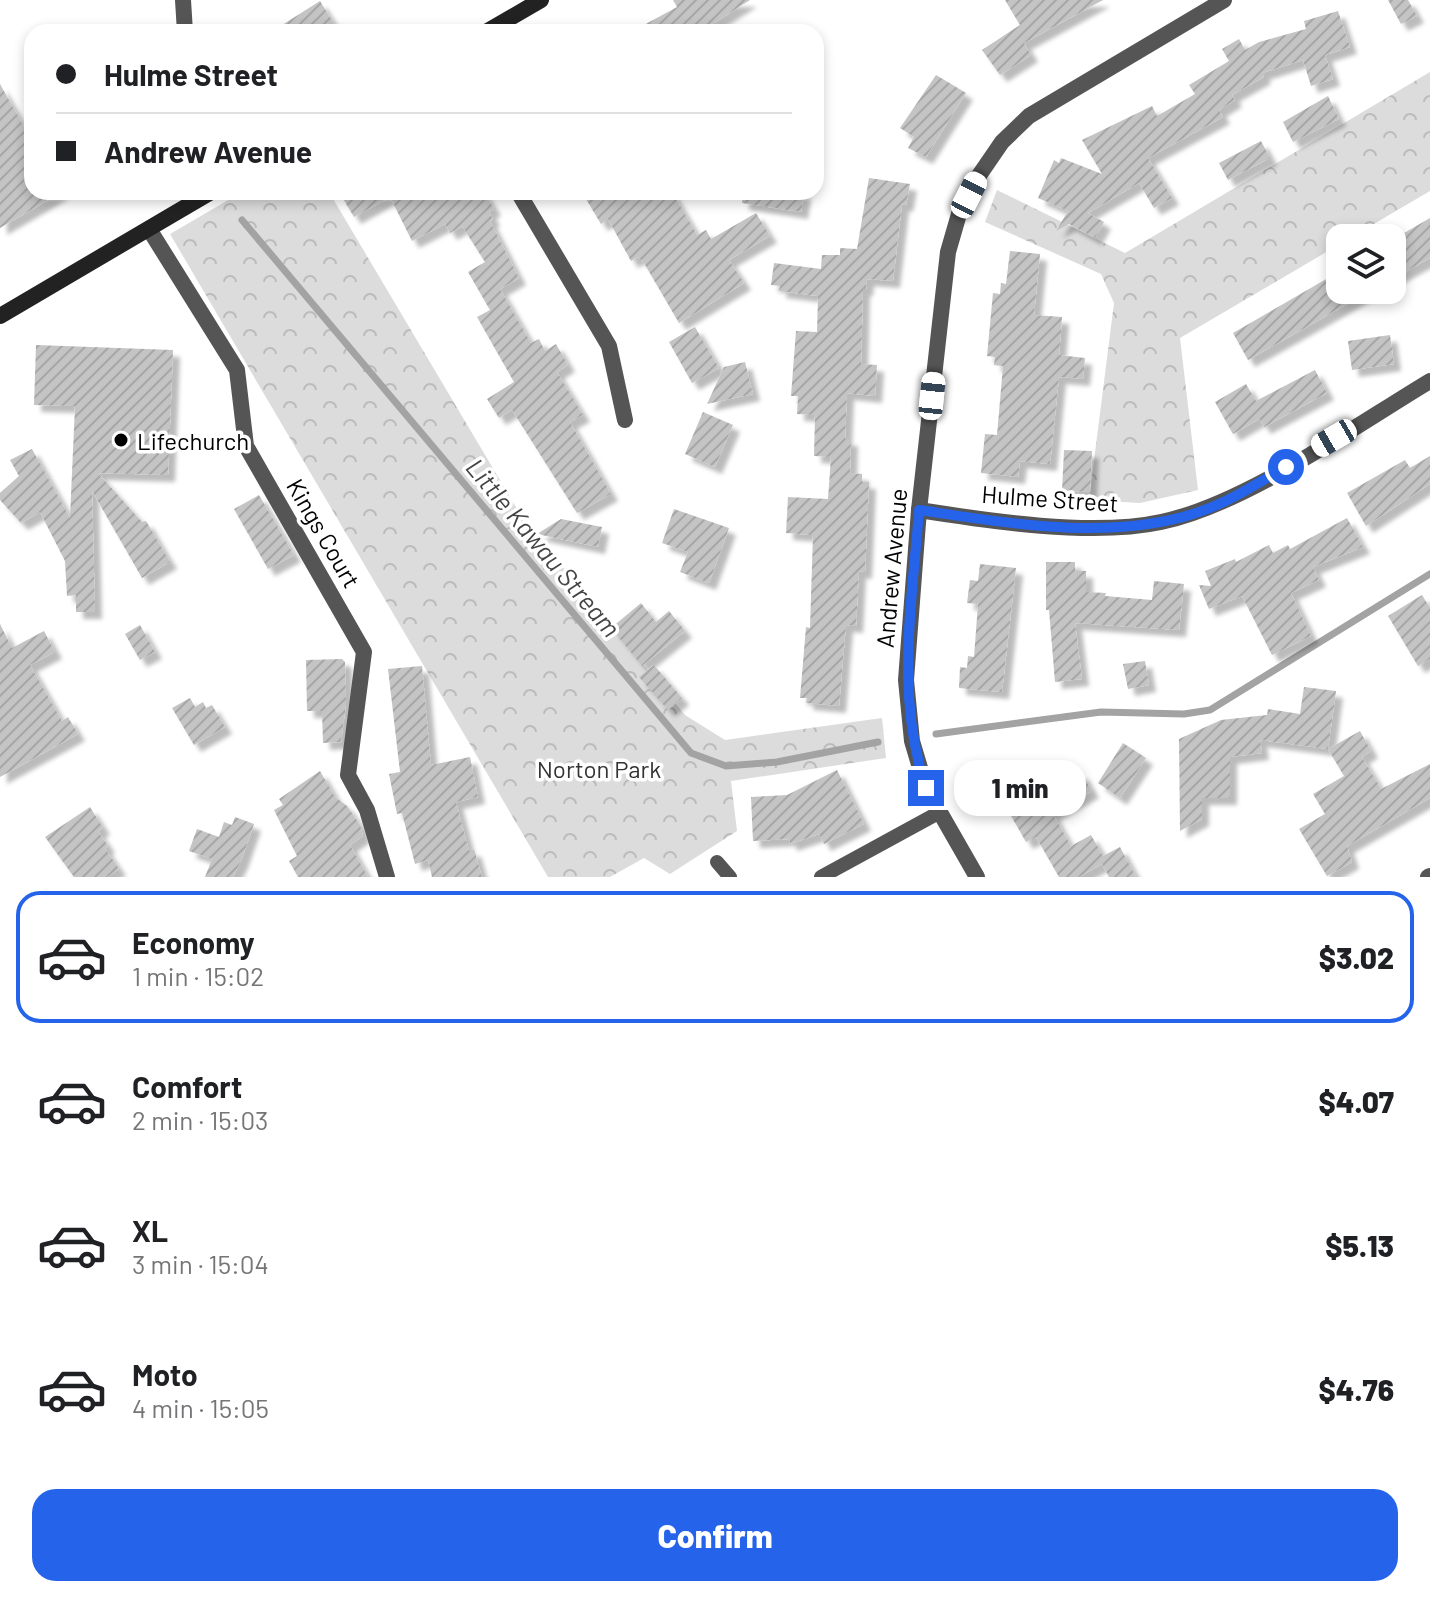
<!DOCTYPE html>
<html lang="en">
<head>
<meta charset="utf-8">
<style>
  body { margin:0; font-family:Barlow,sans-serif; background:#f2f2f2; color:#202124; height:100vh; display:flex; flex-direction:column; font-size:30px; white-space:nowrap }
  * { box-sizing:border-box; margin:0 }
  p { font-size:26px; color:#757577 }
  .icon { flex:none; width:44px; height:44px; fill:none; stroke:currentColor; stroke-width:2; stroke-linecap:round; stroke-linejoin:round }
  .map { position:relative; height:877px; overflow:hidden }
  .side { display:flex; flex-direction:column; background:#fff; flex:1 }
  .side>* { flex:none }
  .top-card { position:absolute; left:24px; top:24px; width:800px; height:176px; border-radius:24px; box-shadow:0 4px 12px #0003; display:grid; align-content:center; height:176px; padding:0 32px; background:#fff }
  .tools { position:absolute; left:1326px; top:224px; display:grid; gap:16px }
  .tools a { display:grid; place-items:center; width:80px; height:80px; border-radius:16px; background:#fff; box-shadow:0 4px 12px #0003; font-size:40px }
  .end { position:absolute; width:36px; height:36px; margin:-18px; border:10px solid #2563eb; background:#fff; box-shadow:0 0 0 4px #fff }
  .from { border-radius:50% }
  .bubble { position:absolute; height:56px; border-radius:24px; background:#fff; box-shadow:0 4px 12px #0003; font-size:26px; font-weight:800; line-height:56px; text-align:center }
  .car { position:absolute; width:24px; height:48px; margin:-24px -12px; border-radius:10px; box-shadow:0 0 6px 2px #0007; background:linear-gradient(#fff 24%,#345 0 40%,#fff 0 76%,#345 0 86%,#fff 0) }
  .top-card b { display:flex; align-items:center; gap:28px; height:76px; font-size:30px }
  .top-card b+b { border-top:2px solid #e0e0e0 }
  .top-card i { width:20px; height:20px; background:#202124 }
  ul { padding:14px 0 0; list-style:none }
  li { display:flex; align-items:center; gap:24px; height:132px; margin:0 16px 12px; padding:0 16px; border:4px solid transparent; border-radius:24px }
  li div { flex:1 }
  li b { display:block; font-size:30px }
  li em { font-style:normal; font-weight:800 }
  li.on { border-color:#2563eb }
  li>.icon { width:72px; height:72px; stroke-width:1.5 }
  .cta { display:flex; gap:16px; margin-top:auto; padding:16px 32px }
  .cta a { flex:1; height:92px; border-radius:24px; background:#2563eb; color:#fff; font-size:32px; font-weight:800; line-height:92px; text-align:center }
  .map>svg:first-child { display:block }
  .park { fill:url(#park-crowns) }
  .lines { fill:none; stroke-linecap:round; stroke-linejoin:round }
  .stream { stroke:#a3a3a3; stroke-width:7 }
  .building { fill:url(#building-hatch); filter:url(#shadow) }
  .lane { stroke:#555; stroke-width:14 }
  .street { stroke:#555; stroke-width:16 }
  .secondary { stroke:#222; stroke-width:16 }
  .route { stroke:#2563eb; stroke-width:10 }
  .poi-dot { fill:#000; stroke:#fff; stroke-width:3 }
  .labels { text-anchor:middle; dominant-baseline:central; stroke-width:7; stroke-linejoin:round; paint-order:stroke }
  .poi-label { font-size:24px; fill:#000; stroke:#fff; text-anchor:start }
  .street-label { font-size:24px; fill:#000; stroke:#fff }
  .park-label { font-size:24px; fill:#333; stroke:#fff }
  .water-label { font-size:26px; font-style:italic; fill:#444; stroke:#fff }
</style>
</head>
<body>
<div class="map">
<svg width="1430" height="877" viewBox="0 0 1430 877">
  <defs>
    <pattern id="park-crowns" width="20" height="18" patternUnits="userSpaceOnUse" patternTransform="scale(2)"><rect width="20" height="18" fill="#dcdcdc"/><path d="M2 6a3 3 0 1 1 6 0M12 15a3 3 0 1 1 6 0" fill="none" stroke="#bbb"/></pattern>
    <pattern id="building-hatch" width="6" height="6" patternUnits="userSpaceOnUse" patternTransform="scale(2)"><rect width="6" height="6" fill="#c4c4c4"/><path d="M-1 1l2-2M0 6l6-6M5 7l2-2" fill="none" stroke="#a7a7a7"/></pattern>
    <filter id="shadow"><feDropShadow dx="7" dy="7" stdDeviation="2" flood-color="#0004"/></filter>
  </defs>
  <rect width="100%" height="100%" fill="#fff"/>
  <g class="park">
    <path d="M1430,72V191L1350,238H1340V244L1180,338L1198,490L1140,503L1089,500L1114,303L1101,274L985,222L997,190L1125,253Z"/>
    <path d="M242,192H329L523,519L685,715L725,740L882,718L886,758L731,781L737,831L670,874L644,858L610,877H548L170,234Z"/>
  </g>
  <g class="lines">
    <g class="stream">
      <path d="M242,220L691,753L726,766L777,762L878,742"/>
      <path d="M936,734L1101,712L1184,714L1210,710L1430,574"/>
    </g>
  </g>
  <g class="building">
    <path d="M673,0H750L700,32H631L677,7Z"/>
    <path d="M1005,0H1103L1024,43L1031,55L1000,75L982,50L1020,25Z"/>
    <path d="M1388,0H1408L1417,16L1401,24Z"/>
    <path d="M320,1L339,32H271Z"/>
    <path d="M1338,11L1350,47L1325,55L1333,79L1311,86L1303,60L1262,73L1264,77L1232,95L1235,100L1219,110L1223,117L1148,158L1172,198L1154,208L1139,183L1088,213L1104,222L1095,238L1069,224L1056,231L1068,211L1038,198L1054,160L1059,163L1061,158L1102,174L1082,140L1152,106L1157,116L1195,94L1189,85L1229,61L1222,49L1239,39L1245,50L1259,42L1306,29L1304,21Z"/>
    <path d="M936,75L966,93L926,157L908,148L914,137L900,128Z"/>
    <path d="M0,84L32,141V192H62L0,228Z"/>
    <path d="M1328,96L1339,119L1293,142L1283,122Z"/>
    <path d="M1261,141L1270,158L1228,180L1219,163Z"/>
    <path d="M869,178L910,184L906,205L902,204L893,281L867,279L866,289H863L861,364L877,365L875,396L847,393L845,439H851L850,473L862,474V482H869L865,572L859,571L856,626L846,625L839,706L806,703L807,698H800L806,627L810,628L813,535L786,533L788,497L828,499L831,457L814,456L815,415L797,414L798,396H791L796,331L817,332L818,296L779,291L780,286L771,285L774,263L821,269L822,255H840V248L857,249Z"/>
    <path d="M339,192H484L494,209L489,212L493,219L490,221L519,278L500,289L531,343L539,339L545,351L556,344L568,365L557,372L583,415L570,422L611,494L577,513L512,410L499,418L487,399L514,382L477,317L490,310L468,272L485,262L462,226L450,233L445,224L412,241L390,197L354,217Z"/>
    <path d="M598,192H672L697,235L706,230L711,239L756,213L770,236L729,260L744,283L679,323L644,263L638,257L631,261L608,219L601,224L586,199Z"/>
    <path d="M743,192H804L801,212L742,203Z"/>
    <path d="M1430,218V258L1392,279V240Z"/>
    <path d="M1010,251L1040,254L1034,315L1062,317L1059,355L1085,358L1083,379L1059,377L1050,464L1020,461L1018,477L981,473L985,434L997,435L1003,366L994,365L995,357L987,356L993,293L1000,294L1001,283L1006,284Z"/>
    <path d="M1340,271V290H1372L1248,360L1233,333Z"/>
    <path d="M695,327L719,368L692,383L669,342Z"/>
    <path d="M1390,335L1394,364L1352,370L1348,341Z"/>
    <path d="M36,345L173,350L168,475L98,473L142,522L146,521L170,562L142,578L92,491L95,612H76V595L67,596L65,561L40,512L21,523L0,500V493L19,476L10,460L32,449L70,518L75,406L34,405Z"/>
    <path d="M745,362L753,394L707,404L724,367Z"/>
    <path d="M1315,370L1327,393L1264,427L1259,419L1233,434L1215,402L1246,384L1256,401Z"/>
    <path d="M703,412L733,425L715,467L685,454Z"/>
    <path d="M1064,450L1092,451L1090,492L1062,491Z"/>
    <path d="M1430,456V484L1366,526L1347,493L1405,460L1410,468Z"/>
    <path d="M259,495L294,555L268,569L234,509Z"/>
    <path d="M674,509L729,528L709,583L680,572L688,552L662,543Z"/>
    <path d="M1347,518L1363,547L1313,567L1319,580L1291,593L1311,636L1272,655L1242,596L1209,609L1199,585L1211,586L1205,571L1235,559L1236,562L1269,545L1273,553L1288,545L1290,549Z"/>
    <path d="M561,519L602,527L598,547L537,534Z"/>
    <path d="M1046,562H1075V571H1086V592L1106,593L1105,596L1152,600L1154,581L1184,584L1179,630L1075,623L1082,679L1055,682L1049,610H1046Z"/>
    <path d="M980,564L1016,568L1002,692L959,688L960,667L967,668L968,656L974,657L978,604L967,603L970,580L978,581Z"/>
    <path d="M1422,595L1430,608V659L1418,666L1388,616Z"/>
    <path d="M641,603L656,622L669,611L685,631L642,666L611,628Z"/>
    <path d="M0,624L12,648L44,631L55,652L30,665L62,721L68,717L78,734L0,777Z"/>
    <path d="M140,625L155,652L140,660L125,634Z"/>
    <path d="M342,659L345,662L346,704L341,742L323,743L322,711H307L306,660Z"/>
    <path d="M1145,661L1149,685L1128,689L1123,664Z"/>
    <path d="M654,665L682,698L668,710L639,677Z"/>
    <path d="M422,666L431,765L470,757L478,797L456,802L469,851L474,849L482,877H432L428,860L415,864L402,813L397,814L389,774L400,772L388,669Z"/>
    <path d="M1304,687L1336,691L1328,749L1260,740L1262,753L1230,757V798H1202V819L1180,831L1179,739L1221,720L1267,715L1268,709L1300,714Z"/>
    <path d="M190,698L195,707L203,702L206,708L212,705L225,727L194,745L172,708Z"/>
    <path d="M1360,731L1371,751L1362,757L1381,789L1430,764V798L1347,846L1352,862L1327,876L1299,829L1325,814L1313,794L1344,776L1328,749Z"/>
    <path d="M1123,743L1146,758L1120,798L1098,783Z"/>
    <path d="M837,770L864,824L824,844L819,834L790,844L789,839L753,841L751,797L787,795Z"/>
    <path d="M320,771L335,797L347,806L360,825L363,836L350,845L368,877H298L289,861L297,856L274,810L283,805L279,799Z"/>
    <path d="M1028,772L1042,796L1081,772L1092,791L1053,814L1071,846L1091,835L1103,856L1120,847L1136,877H1109L1102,864L1079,877H1059L1036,837L1026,842L998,793Z"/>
    <path d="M90,807L103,828L98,831L108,846L105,848L119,869L107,877H74L45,837Z"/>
    <path d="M235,817L254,824L241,861L233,877H205L212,859L189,851L197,829L219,837L224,822L232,825Z"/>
  </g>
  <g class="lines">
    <g class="lane">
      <path d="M717,862L730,877"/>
      <path d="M821,877L940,812"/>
    </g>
    <g class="street">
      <path d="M183,0L185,32"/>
      <path d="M518,192L609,346L625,420"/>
      <path d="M149,229L237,370L246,446L364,652L348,775L367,810L387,877"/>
      <path d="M919,510C989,521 1092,537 1161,522C1244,505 1355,426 1430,381"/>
      <path d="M977,877L926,788L912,741L906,680L919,510L948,252L959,214L978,177L1002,142L1029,116L1224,0"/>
      <path d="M1428,877L1430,876"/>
    </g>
    <g class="secondary">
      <path d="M486,32L541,0"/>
      <path d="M0,316L211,192"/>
    </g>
  </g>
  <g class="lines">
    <path class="route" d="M926,788C895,694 912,606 919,510C1008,523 1111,542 1199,512C1229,502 1258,483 1286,467"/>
  </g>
  <circle class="poi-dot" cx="121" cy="440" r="8"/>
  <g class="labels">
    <g class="poi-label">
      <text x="137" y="440">Lifechurch</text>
    </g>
    <g class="street-label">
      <text transform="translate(1050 498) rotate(4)">Hulme Street</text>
      <text transform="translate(324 533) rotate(60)">Kings Court</text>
      <text transform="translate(891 568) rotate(-85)">Andrew Avenue</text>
    </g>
    <g class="park-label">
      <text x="599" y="768">Norton Park</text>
    </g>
    <g class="water-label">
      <text transform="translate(544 547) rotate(50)">Little Kawau Stream</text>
    </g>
  </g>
</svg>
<div class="tools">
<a><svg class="icon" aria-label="layers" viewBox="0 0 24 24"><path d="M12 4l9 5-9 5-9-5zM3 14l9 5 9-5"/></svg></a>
</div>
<i class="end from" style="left:1286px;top:467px"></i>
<i class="end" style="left:926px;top:788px"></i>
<div class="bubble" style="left:954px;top:760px;width:132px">1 min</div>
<i class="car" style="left:969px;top:195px;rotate:27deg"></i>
<i class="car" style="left:932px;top:396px;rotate:6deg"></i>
<i class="car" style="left:1334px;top:438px;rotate:240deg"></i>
<div class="top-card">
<b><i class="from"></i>Hulme Street</b>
<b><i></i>Andrew Avenue</b>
</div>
</div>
<section class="side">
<ul>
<li class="on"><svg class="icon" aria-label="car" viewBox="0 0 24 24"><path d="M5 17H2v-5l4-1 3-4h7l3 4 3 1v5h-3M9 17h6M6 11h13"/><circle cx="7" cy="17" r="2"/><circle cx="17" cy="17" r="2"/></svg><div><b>Economy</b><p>1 min · 15:02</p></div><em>$3.02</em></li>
<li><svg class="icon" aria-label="car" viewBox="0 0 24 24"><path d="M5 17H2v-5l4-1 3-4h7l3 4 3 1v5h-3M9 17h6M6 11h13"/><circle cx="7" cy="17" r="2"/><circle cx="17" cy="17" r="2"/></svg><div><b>Comfort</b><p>2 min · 15:03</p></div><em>$4.07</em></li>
<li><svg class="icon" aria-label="car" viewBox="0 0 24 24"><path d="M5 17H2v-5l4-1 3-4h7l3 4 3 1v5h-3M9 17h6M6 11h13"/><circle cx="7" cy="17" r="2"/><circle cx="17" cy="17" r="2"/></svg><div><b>XL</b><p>3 min · 15:04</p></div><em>$5.13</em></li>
<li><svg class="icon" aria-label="car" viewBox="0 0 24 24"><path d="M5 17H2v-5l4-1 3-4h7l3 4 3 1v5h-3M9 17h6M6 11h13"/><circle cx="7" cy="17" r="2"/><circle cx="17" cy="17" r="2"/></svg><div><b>Moto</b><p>4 min · 15:05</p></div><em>$4.76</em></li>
</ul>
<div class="cta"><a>Confirm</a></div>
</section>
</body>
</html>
